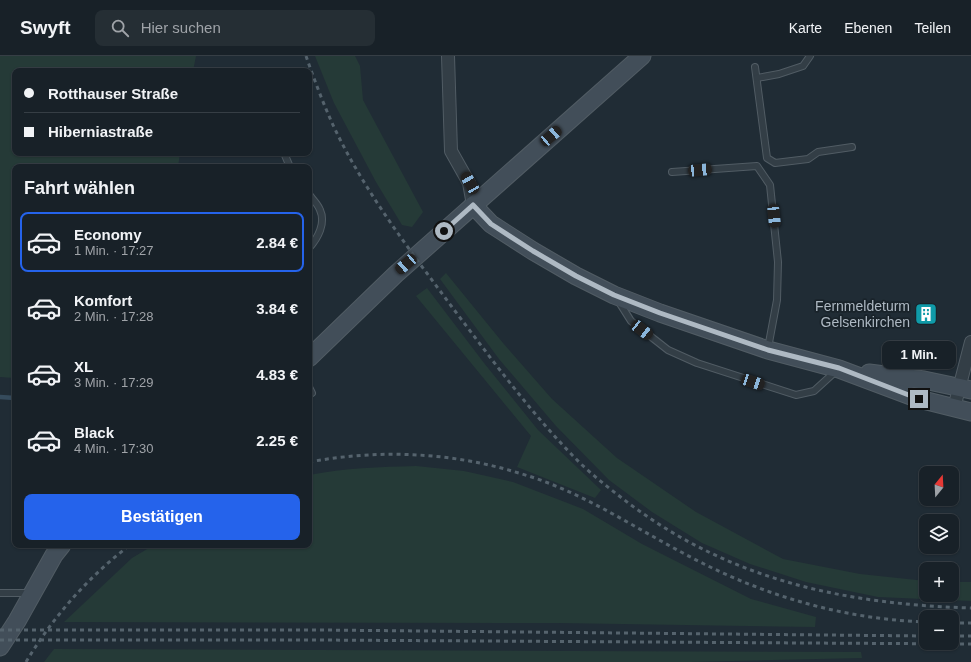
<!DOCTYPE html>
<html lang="de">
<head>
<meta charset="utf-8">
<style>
  body { margin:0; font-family:Helvetica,sans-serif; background:#252e34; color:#f1f3f6; height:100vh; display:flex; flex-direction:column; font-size:15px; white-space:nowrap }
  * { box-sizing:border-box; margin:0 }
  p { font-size:13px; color:#9fa3a8 }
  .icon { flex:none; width:22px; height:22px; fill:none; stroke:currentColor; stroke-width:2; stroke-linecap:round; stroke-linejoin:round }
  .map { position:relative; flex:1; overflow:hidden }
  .details { position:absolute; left:12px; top:108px; width:300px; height:384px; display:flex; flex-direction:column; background:#182128; border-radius:8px; box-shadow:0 1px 3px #0004,0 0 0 1px #363e45 }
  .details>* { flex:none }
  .hud { position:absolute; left:12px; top:12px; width:300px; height:88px; border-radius:8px; box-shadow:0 1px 3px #0004,0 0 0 1px #363e45; display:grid; align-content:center; height:88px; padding:0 12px; background:#182128 }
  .needle { width:26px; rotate:18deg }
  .tools { position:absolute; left:919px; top:410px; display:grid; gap:8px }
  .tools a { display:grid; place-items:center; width:40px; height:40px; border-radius:8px; background:#182128; box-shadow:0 1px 3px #0004,0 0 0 1px #363e45; font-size:20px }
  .end { position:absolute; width:18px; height:18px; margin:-9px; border:5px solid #aeb9c3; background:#111; box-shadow:0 0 0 2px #111 }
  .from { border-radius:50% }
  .bubble { position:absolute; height:28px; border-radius:8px; background:#182128; box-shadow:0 1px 3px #0004,0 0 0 1px #363e45; font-size:13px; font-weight:800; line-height:28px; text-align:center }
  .car { position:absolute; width:12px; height:24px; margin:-12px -6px; border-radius:5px; box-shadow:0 0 3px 1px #0007; background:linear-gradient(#222 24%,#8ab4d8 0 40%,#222 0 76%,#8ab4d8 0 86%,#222 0) }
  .hud b { display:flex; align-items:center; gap:14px; height:38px; font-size:15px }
  .hud b+b { border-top:1px solid #363e45 }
  .hud i { width:10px; height:10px; background:#f1f3f6 }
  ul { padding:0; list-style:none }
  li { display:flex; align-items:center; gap:12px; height:60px; margin:0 8px 6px; padding:0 4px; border:2px solid transparent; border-radius:8px }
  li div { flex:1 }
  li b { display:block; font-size:15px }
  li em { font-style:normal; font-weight:800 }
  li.selected { border-color:#2563eb }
  li>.icon { width:36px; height:36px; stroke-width:1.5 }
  h2 { padding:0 12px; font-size:18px; line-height:48px }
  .primary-button { display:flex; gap:8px; margin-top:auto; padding:8px 12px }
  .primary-button a { flex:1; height:46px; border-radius:8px; background:#2563eb; color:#fff; font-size:16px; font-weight:800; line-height:46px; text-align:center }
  header { display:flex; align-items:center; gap:24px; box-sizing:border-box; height:56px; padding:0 20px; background:#182128; border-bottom:1px solid #363e45 }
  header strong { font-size:19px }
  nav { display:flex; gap:22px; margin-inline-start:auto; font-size:14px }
  .search { width:280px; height:36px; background:#252e34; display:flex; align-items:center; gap:10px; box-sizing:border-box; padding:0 14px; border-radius:8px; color:#9fa3a8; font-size:15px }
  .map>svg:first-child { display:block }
  .green { fill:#253a37 }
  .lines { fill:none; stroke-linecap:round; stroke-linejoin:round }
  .stream { stroke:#354b5c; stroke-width:4.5 }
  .service-casing { stroke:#515c64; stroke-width:8 }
  .minor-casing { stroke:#515c64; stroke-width:14 }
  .secondary-casing { stroke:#515c64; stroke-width:19 }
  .service { stroke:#333e46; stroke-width:6 }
  .minor { stroke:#333e46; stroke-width:12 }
  .secondary { stroke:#424e59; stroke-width:17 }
  .rail { stroke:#55636d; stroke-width:3; stroke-dasharray:4 4; stroke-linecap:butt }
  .route { stroke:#aeb9c3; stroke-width:5 }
  .labels { text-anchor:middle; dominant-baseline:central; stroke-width:3.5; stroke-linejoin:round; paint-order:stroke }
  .poi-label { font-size:14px; fill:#aeb9c3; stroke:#19232a; text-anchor:end }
</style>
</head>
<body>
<header>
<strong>Swyft</strong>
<div class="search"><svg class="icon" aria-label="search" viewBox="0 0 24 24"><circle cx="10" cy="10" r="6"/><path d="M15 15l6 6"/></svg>Hier suchen</div>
<nav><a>Karte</a><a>Ebenen</a><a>Teilen</a></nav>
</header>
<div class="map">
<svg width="971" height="606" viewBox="0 0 971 606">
  <rect width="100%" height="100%" fill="#202c35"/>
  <g class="green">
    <path d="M0,0H196L193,15H15V97H180L178,111H15V322L0,321Z"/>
    <path d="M315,0H355L360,10L363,44L423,156L412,171L402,169L376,126L334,47Z"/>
    <path d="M446,217L503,287L552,343L617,402L696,456L783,503L860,518L926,525V539H952V526H971V545L878,541L806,526L750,508L702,487L652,456L609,424L556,370L499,303L440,223Z"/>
    <path d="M427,232L484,307L538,374L601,434L595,442L517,411L531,380L416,240Z"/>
    <path d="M416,410L464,415L513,426L583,453L642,488L751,543L816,561L815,571L558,567L64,566L132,502L154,489H309V419C345,412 380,411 416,410Z"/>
    <path d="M54,593L861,596L862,602L692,606H44Z"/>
  </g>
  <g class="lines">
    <path class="stream" d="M0,341L15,342"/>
    <g class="service-casing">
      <g id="service">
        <path d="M755,11L767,102L775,107L808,103L818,96L852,91"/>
        <path d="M757,22L779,18L803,10L810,0"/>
        <path d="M284,97L290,111"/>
        <path d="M672,116L757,110L770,129L778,206L777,244L768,292"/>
        <path d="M309,138C312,143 318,148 320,154C326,167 318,182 309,192"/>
        <path d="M619,246L631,265L668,294L697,307L796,339L814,335L836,315"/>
        <path d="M309,331L312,337L309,339"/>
        <path d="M0,537H31"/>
      </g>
    </g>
    <g class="minor-casing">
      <g id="minor">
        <path d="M448,0L451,95L469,127L473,149"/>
        <path d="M954,352L971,286"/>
      </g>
    </g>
    <g class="secondary-casing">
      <g id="secondary">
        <path d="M473,149L491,168L533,195L576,220L614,239L660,257L768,294L839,313L919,343L971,356"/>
        <path d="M309,302L396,218L642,0"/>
        <path d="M869,317L924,324L971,334"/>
        <path d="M0,591L17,565L54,499L62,489"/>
      </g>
    </g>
    <use href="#service" class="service"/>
    <use href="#minor" class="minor"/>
    <use href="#secondary" class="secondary"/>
    <g class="rail">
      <path d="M306,0C314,23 323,47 333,69C364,135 409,193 452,251C493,305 533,360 581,408C597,423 614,436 631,449C734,525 845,548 971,552"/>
      <path d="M309,406C381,393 452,396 522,418C580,435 630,469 683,497C758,538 840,563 926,566"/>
      <path d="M952,567H971"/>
      <path d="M0,574H321L926,580"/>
      <path d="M952,580H971"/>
      <path d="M0,584H317L971,588"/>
      <path d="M26,606C53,561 88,521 130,489"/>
    </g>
  </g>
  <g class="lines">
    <path class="route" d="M444,175L473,149L491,168L533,195L576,220L614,239L660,257L768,294L839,312L919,343"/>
  </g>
  <defs>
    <g id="building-square" transform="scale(1.15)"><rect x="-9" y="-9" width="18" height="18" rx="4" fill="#0f9aa8" stroke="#19232a"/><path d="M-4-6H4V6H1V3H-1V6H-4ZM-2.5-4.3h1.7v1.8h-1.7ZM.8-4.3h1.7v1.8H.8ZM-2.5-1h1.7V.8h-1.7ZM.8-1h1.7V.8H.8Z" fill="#fff"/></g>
  </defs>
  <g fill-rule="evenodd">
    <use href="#building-square" x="926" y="258"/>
  </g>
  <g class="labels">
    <g class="poi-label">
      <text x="910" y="250">Fernmeldeturm<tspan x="910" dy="16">Gelsenkirchen</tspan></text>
    </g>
  </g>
</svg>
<div class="tools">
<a><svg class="needle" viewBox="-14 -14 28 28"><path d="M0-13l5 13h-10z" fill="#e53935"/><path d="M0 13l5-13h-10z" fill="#9fa3a8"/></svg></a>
<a><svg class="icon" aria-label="layers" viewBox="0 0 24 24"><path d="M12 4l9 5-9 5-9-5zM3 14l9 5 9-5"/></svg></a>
<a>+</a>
<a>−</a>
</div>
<i class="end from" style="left:444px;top:175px"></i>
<i class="end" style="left:919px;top:343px"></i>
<div class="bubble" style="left:882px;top:285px;width:74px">1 Min.</div>
<i class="car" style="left:551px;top:80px;rotate:49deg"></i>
<i class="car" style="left:700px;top:114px;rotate:85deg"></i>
<i class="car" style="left:470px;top:127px;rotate:330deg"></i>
<i class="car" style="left:774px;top:160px;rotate:174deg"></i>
<i class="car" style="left:406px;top:208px;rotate:229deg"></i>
<i class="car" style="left:642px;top:274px;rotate:128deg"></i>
<i class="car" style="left:753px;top:326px;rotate:108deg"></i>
<div class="hud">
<b><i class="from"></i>Rotthauser Straße</b>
<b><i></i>Hiberniastraße</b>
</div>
<section class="details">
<h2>Fahrt wählen</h2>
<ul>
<li class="selected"><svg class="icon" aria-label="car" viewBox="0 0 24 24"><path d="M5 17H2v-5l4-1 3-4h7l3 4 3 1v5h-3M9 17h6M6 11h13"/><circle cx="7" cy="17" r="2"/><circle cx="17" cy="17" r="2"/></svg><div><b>Economy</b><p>1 Min. · 17:27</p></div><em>2.84 €</em></li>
<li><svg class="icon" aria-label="car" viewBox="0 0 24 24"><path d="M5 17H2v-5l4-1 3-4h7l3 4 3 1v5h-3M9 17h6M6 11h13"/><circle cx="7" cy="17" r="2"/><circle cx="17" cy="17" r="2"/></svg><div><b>Komfort</b><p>2 Min. · 17:28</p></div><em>3.84 €</em></li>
<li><svg class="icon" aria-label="car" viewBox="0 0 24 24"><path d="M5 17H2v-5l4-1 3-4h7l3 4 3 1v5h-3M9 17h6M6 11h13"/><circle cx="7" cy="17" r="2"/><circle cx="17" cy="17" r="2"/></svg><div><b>XL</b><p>3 Min. · 17:29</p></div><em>4.83 €</em></li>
<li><svg class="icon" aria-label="car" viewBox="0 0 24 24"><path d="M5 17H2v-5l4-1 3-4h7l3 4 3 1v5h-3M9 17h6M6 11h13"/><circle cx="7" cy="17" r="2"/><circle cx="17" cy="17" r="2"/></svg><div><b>Black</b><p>4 Min. · 17:30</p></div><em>2.25 €</em></li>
</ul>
<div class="primary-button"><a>Bestätigen</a></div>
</section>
</div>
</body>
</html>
